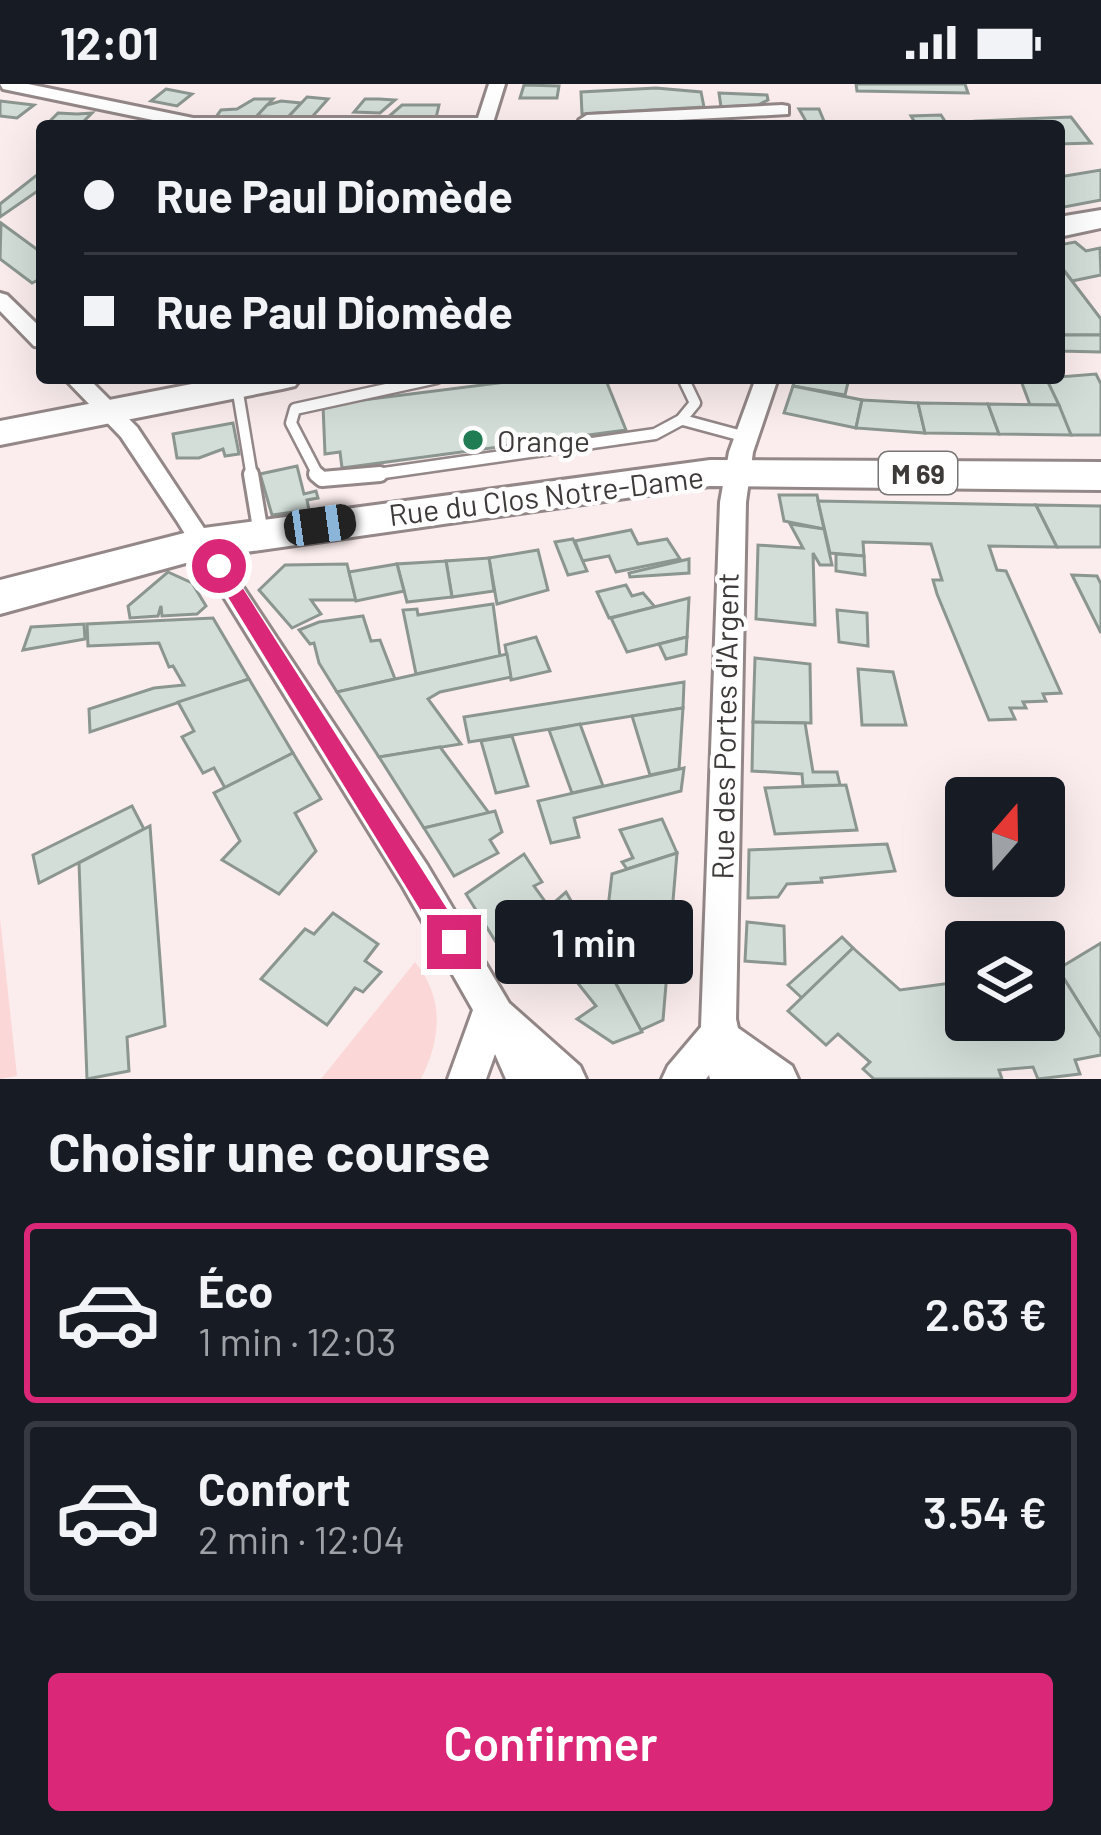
<!DOCTYPE html>
<html lang="fr">
<head>
<meta charset="utf-8">
<style>
  body { margin:0; font-family:Barlow,sans-serif; background:#20242c; color:#f1f3f6; height:100vh; display:flex; flex-direction:column; font-size:45px; white-space:nowrap }
  * { box-sizing:border-box; margin:0 }
  p { font-size:39px; color:#9ea1a6 }
  .icon { flex:none; width:66px; height:66px; fill:none; stroke:currentColor; stroke-width:2; stroke-linecap:round; stroke-linejoin:round }
  .map { position:relative; height:995px; overflow:hidden }
  .details { display:flex; flex-direction:column; background:#171b24; flex:1 }
  .details>* { flex:none }
  .hud { position:absolute; left:36px; top:36px; width:1029px; height:264px; border-radius:12px; box-shadow:0 12px 48px #0002; display:grid; align-content:center; height:264px; padding:0 48px; background:#171b24 }
  .needle { width:78px; rotate:20deg }
  .controls { position:absolute; left:945px; top:693px; display:grid; gap:24px }
  .controls a { display:grid; place-items:center; width:120px; height:120px; border-radius:12px; background:#171b24; box-shadow:0 12px 48px #0002; font-size:60px }
  .end { position:absolute; width:54px; height:54px; margin:-27px; border:15px solid #db2777; background:#fff; box-shadow:0 0 0 6px #fff }
  .from { border-radius:50% }
  .bubble { position:absolute; height:84px; border-radius:12px; background:#171b24; box-shadow:0 12px 48px #0002; font-size:39px; font-weight:600; line-height:84px; text-align:center }
  .car { position:absolute; width:36px; height:72px; margin:-36px -18px; border-radius:15px; box-shadow:0 0 9px 3px #0007; background:linear-gradient(#222 24%,#8ab4d8 0 40%,#222 0 76%,#8ab4d8 0 86%,#222 0) }
  .hud b { display:flex; align-items:center; gap:42px; height:114px; font-size:45px }
  .hud b+b { border-top:3px solid #363941 }
  .hud i { width:30px; height:30px; background:#f1f3f6 }
  ul { padding:0; list-style:none }
  li { display:flex; align-items:center; gap:36px; height:180px; margin:0 24px 18px; padding:0 24px; border:6px solid #363941; border-radius:12px }
  li div { flex:1 }
  li b { display:block; font-size:45px }
  li em { font-style:normal; font-weight:600 }
  li.current { border-color:#db2777 }
  li>.icon { width:108px; height:108px; stroke-width:1.5 }
  h2 { padding:0 48px; font-size:54px; line-height:144px }
  .cta { display:flex; gap:24px; margin-top:auto; padding:24px 48px }
  .cta a { flex:1; height:138px; border-radius:12px; background:#db2777; color:#fff; font-size:48px; font-weight:600; line-height:138px; text-align:center }
  .status { display:flex; justify-content:space-between; align-items:center; height:84px; padding:0 60px; background:#171b24; direction:ltr }
  .status svg { height:33px; fill:currentColor }
  .map>svg:first-child { display:block }
  .green { fill:#fbd7d7 }
  .building { fill:#d3ded8; stroke:#8c9690; stroke-width:3 }
  .lines { fill:none; stroke-linecap:round; stroke-linejoin:round }
  .lane-far1-casing { stroke:#938787; stroke-width:15 }
  .lane-casing { stroke:#938787; stroke-width:20 }
  .street-casing { stroke:#938787; stroke-width:6 }
  .primary-casing { stroke:#938787; stroke-width:6 }
  .lane-far1 { stroke:#fff; stroke-width:10 }
  .lane { stroke:#fff; stroke-width:14 }
  .street { fill:#fff; fill-rule:evenodd }
  .primary { fill:#fff; fill-rule:evenodd }
  .route { fill:#db2777 }
  .poi-dot { fill:#217d53; stroke:#fefefe; stroke-width:4.5 }
  .labels { text-anchor:middle; dominant-baseline:central; stroke-width:9; stroke-linejoin:round; paint-order:stroke }
  .shield { fill:#fefefe; stroke:#787575; stroke-width:3 }
  .shield-label { font-size:27px; font-weight:bold; fill:#3f3a3a }
  .poi-label { font-size:30px; fill:#3f3a3a; stroke:#fefefe; text-anchor:start }
  .street-label { font-size:30px; fill:#3f3a3a; stroke:#fefefe }
</style>
</head>
<body>
<div class="status"><b>12:01</b><svg viewBox="0 0 49 12"><path d="M0 12V9h3v3zM5 12V6h3v6zM10 12V3h3v9zM15 12V0h3v12zM26 1h20v11H26zM47 4h2v5h-2z"/></svg></div>
<div class="map">
<svg width="1101" height="995" viewBox="0 0 1101 995">
  <rect width="100%" height="100%" fill="#fbeded"/>
  <g class="green">
    <path d="M0,834L17,992L0,995Z"/>
    <path d="M415,878C445,915 441,954 421,995H321Z"/>
  </g>
  <g class="building">
    <path d="M856,0H965L968,9L857,7Z"/>
    <path d="M524,1L559,2L557,14H520Z"/>
    <path d="M656,4L701,8L704,23L582,30L581,8Z"/>
    <path d="M166,5L192,10L177,22L151,17Z"/>
    <path d="M719,9L767,11L768,16L758,21L721,23Z"/>
    <path d="M307,13L328,15L312,33H288Z"/>
    <path d="M254,15H273L256,33H216L221,26L237,25Z"/>
    <path d="M365,15H379L395,16L380,29L354,28Z"/>
    <path d="M0,17L34,21L17,34L0,32Z"/>
    <path d="M281,17L301,19L288,33L257,32L267,21Z"/>
    <path d="M402,21H439L436,34H387Z"/>
    <path d="M799,25H819L826,42H803L807,39Z"/>
    <path d="M58,29L77,30L92,29L81,40L45,42Z"/>
    <path d="M941,31L948,42H917L911,32Z"/>
    <path d="M1071,33L1091,59L1059,60V42H980L976,37Z"/>
    <path d="M1101,86V116L1059,124V93Z"/>
    <path d="M42,87V104L0,133V120Z"/>
    <path d="M1,139L42,169V194L32,199L0,175Z"/>
    <path d="M1075,158L1086,167L1100,164L1101,191L1072,197L1059,180V161Z"/>
    <path d="M1059,180L1101,235V251H1059Z"/>
    <path d="M1059,251H1101V268L1059,267Z"/>
    <path d="M1096,290L1101,300V351H1071L1046,294Z"/>
    <path d="M537,294H605L626,346L342,384L340,368L325,370L323,321Z"/>
    <path d="M796,294H849L845,311L793,302Z"/>
    <path d="M1020,294H1046L1059,321H1030Z"/>
    <path d="M793,302L862,316L856,344L784,329Z"/>
    <path d="M862,316L918,319L925,349L856,344Z"/>
    <path d="M918,319L988,320L999,350L925,349Z"/>
    <path d="M988,320L1059,321L1071,351L999,350Z"/>
    <path d="M233,339L239,370L225,372L223,365L199,374H177L173,350Z"/>
    <path d="M297,382L304,410L316,407L318,414L307,416L309,426L272,431L260,390Z"/>
    <path d="M779,411H817L824,445L784,437Z"/>
    <path d="M818,417L1036,421L1057,463L989,462L997,486L1006,487L1061,609L1043,610L1046,617L1023,618L1026,624H1010L1015,635L989,636L937,510L933,496H942L931,460L863,458L864,472L830,469Z"/>
    <path d="M1036,421L1101,422V463H1057Z"/>
    <path d="M790,440L824,445L832,481H820L813,469L815,541L756,535L758,461L803,464Z"/>
    <path d="M631,446L638,460L667,455L680,475L616,488L609,472L582,477L575,457Z"/>
    <path d="M573,455L587,487L568,491L555,458Z"/>
    <path d="M538,466L548,506L497,520L489,474Z"/>
    <path d="M836,470L864,472L865,491L836,487Z"/>
    <path d="M489,474L494,507L452,513L446,477Z"/>
    <path d="M689,475V489L630,493L629,489Z"/>
    <path d="M446,477L452,513L407,518L397,480Z"/>
    <path d="M347,480L356,516H311L321,530L292,544L259,506L285,481Z"/>
    <path d="M397,480L404,507L356,517L349,488Z"/>
    <path d="M168,488L192,499L206,522L197,530L162,532L161,522L158,532L130,534L128,522Z"/>
    <path d="M1072,491L1097,492L1101,500V549Z"/>
    <path d="M626,501L632,512L643,509L655,523L609,534L597,508Z"/>
    <path d="M689,514L687,553L627,568L611,534Z"/>
    <path d="M493,520L500,572L416,590L403,526L417,525L418,531Z"/>
    <path d="M837,526L867,529L868,562L839,558Z"/>
    <path d="M363,532L371,557L380,556L395,595L337,608L319,579L314,559L310,560L299,546L319,538Z"/>
    <path d="M213,534L249,595L90,648L89,625L154,604L184,601L173,582L169,583L159,559L88,562L87,540Z"/>
    <path d="M84,540L85,555L23,566L31,543Z"/>
    <path d="M536,553L550,587L511,596L505,561Z"/>
    <path d="M687,553L686,570L666,575L659,560Z"/>
    <path d="M507,570L511,593L440,608L428,615L461,660L379,673L337,608Z"/>
    <path d="M755,574L810,580L811,639L753,638Z"/>
    <path d="M858,585L893,588L906,641H862Z"/>
    <path d="M249,595L293,669L225,704L214,684L203,689L182,653L194,647L178,618Z"/>
    <path d="M684,598L683,624L469,658L464,633Z"/>
    <path d="M683,624L679,685L650,691L632,632Z"/>
    <path d="M753,638L805,639L813,688H837L840,701L803,702L802,690L752,687Z"/>
    <path d="M580,640L603,702L572,709L549,646Z"/>
    <path d="M512,652L528,702L496,709L481,657Z"/>
    <path d="M440,663L489,729L424,744L379,673Z"/>
    <path d="M293,669L321,715L295,729L316,767L279,810L222,776L240,757L214,709Z"/>
    <path d="M684,684L681,707L574,734L579,753L551,759L538,717Z"/>
    <path d="M846,701L857,746L775,750L765,704Z"/>
    <path d="M132,722L144,745L39,799L33,771Z"/>
    <path d="M495,727L502,748L490,756L498,769L454,792L424,744Z"/>
    <path d="M662,735L677,769L627,785L622,778L633,774L620,746Z"/>
    <path d="M150,742L165,942L127,953L129,987L87,995L79,779Z"/>
    <path d="M887,760L895,787L821,794L822,798L787,800L778,813L748,814L749,766Z"/>
    <path d="M677,769L663,936L641,946L602,874L612,790Z"/>
    <path d="M524,770L542,798L534,802L549,823L499,863L466,810Z"/>
    <path d="M566,808L582,836L559,851L541,830Z"/>
    <path d="M333,829L378,860L365,877L381,888L363,908L355,904L327,941L261,895L305,845L314,850Z"/>
    <path d="M582,836L602,874L642,948L613,959L577,935L596,922L546,859Z"/>
    <path d="M747,838L784,842L785,880L745,877Z"/>
    <path d="M842,853L853,864L802,914L788,901Z"/>
    <path d="M1101,859V954L1058,885Z"/>
    <path d="M853,864L900,906L966,897V936H1044V887L1058,885L1101,954V971L1075,976L1080,990L1038,995L1033,983L999,986L1002,995H874L863,985L870,978L838,950L826,961L788,927Z"/>
  </g>
  <g class="lines">
    <g class="lane-far1-casing">
      <g id="lane-far1">
        <path d="M237,303L252,393"/>
        <path d="M683,336L746,353"/>
        <path d="M319,393L291,339L295,325L437,294"/>
        <path d="M356,393L655,350L681,336L695,319L683,294"/>
      </g>
    </g>
    <g class="lane-casing">
      <g id="lane">
        <path d="M251,390L261,450"/>
        <path d="M316,390L322,395L380,390"/>
      </g>
    </g>
    <g class="street-casing">
      <g id="street">
        <path d="M0,0H28L193,34H478L489,0H505L492,42H182L3,5Z"/>
        <path d="M782,21L788,22V30L587,41L579,36L587,31Z"/>
        <path d="M0,209L7,211L42,245V263L34,262L0,227Z"/>
        <path d="M64,294H88L137,343L427,781L509,919L580,982L586,995H506L495,970L486,995H448L473,926L403,803L177,437L121,353Z"/>
        <path d="M756,294H778L753,368L746,418L736,935L738,944L792,982L798,995H710L709,991L706,995H662L668,982L701,943L720,418L729,368Z"/>
      </g>
    </g>
    <g class="primary-casing">
      <g id="primary">
        <path d="M1101,126V144L1059,153V133Z"/>
        <path d="M223,294H301L295,302L282,305L0,361V337Z"/>
        <path d="M710,376L1101,378V406L710,402L204,474L0,530V496L204,444Z"/>
      </g>
    </g>
    <use href="#lane-far1" class="lane-far1"/>
    <use href="#lane" class="lane"/>
    <use href="#street" class="street"/>
    <use href="#primary" class="primary"/>
  </g>
  <path class="route" d="M219,476L226,478L463,850L466,858L463,866H445L209,482Z"/>
  <circle class="poi-dot" cx="473" cy="356" r="12"/>
  <g class="labels">
    <rect class="shield" x="879" y="368" width="78" height="42" rx="9"/>
    <g class="shield-label">
      <text x="918" y="389">M 69</text>
    </g>
    <g class="poi-label">
      <text x="497" y="356">Orange</text>
    </g>
    <g class="street-label">
      <text transform="translate(546 411) rotate(-7)">Rue du Clos Notre-Dame</text>
      <text transform="translate(724 642) rotate(-89)">Rue des Portes d'Argent</text>
    </g>
  </g>
</svg>
<div class="controls">
<a><svg class="needle" viewBox="-14 -14 28 28"><path d="M0-13l5 13h-10z" fill="#e53935"/><path d="M0 13l5-13h-10z" fill="#9ea1a6"/></svg></a>
<a><svg class="icon" aria-label="layers" viewBox="0 0 24 24"><path d="M12 4l9 5-9 5-9-5zM3 14l9 5 9-5"/></svg></a>
</div>
<i class="end from" style="left:219px;top:482px"></i>
<i class="end" style="left:454px;top:858px"></i>
<div class="bubble" style="left:495px;top:816px;width:198px">1 min</div>
<i class="car" style="left:320px;top:441px;rotate:82deg"></i>
<div class="hud">
<b><i class="from"></i>Rue Paul Diomède</b>
<b><i></i>Rue Paul Diomède</b>
</div>
</div>
<section class="details">
<h2>Choisir une course</h2>
<ul>
<li class="current"><svg class="icon" aria-label="car" viewBox="0 0 24 24"><path d="M5 17H2v-5l4-1 3-4h7l3 4 3 1v5h-3M9 17h6M6 11h13"/><circle cx="7" cy="17" r="2"/><circle cx="17" cy="17" r="2"/></svg><div><b>Éco</b><p>1 min · 12:03</p></div><em>2.63 €</em></li>
<li><svg class="icon" aria-label="car" viewBox="0 0 24 24"><path d="M5 17H2v-5l4-1 3-4h7l3 4 3 1v5h-3M9 17h6M6 11h13"/><circle cx="7" cy="17" r="2"/><circle cx="17" cy="17" r="2"/></svg><div><b>Confort</b><p>2 min · 12:04</p></div><em>3.54 €</em></li>
</ul>
<div class="cta"><a>Confirmer</a></div>
</section>
</body>
</html>
